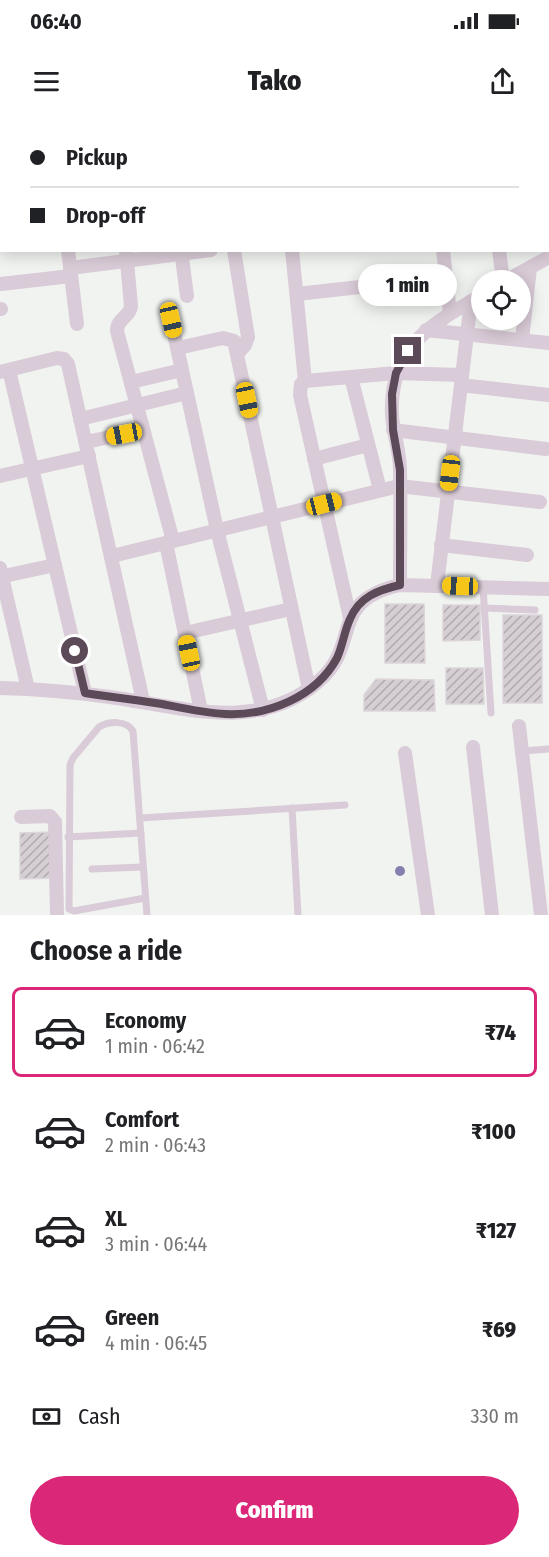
<!DOCTYPE html>
<html lang="en">
<head>
<meta charset="utf-8">
<style>
  body { margin:0; font-family:"Fira Sans Condensed",sans-serif; background:#f6f6f6; color:#202124; height:100vh; display:flex; flex-direction:column; font-size:22px; white-space:nowrap }
  * { box-sizing:border-box; margin:0 }
  p { font-size:20px; color:#757577 }
  .icon { flex:none; width:33px; height:33px; fill:none; stroke:currentColor; stroke-width:2; stroke-linecap:round; stroke-linejoin:round }
  .map { position:relative; height:795px; overflow:hidden }
  .details { display:flex; flex-direction:column; background:#fff; flex:1 }
  .details>* { flex:none }
  .top-card { position:absolute; left:0px; top:0px; width:549px; height:132px; box-shadow:0 3px 15px #0003; display:grid; align-content:center; height:132px; padding:0 30px; background:#fff }
  .tools { position:absolute; left:471px; top:150px; display:grid; gap:12px }
  .tools a { display:grid; place-items:center; width:60px; height:60px; border-radius:50%; background:#fff; box-shadow:0 3px 15px #0003; font-size:30px }
  .end { position:absolute; width:27px; height:27px; margin:-14px; border:8px solid #5c4a59; background:#fff; box-shadow:0 0 0 3px #fff }
  .from { border-radius:50% }
  .bubble { position:absolute; height:42px; border-radius:21px; background:#fff; box-shadow:0 3px 15px #0003; font-size:20px; font-weight:800; line-height:42px; text-align:center }
  .car { position:absolute; width:18px; height:36px; margin:-18px -9px; border-radius:8px; box-shadow:0 0 4px 2px #0007; background:linear-gradient(#f5c518 24%,#345 0 40%,#f5c518 0 76%,#345 0 86%,#f5c518 0) }
  .top-card b { display:flex; align-items:center; gap:21px; height:57px; font-size:22px }
  .top-card b+b { border-top:2px solid #e0e0e0 }
  .top-card i { width:15px; height:15px; background:#202124 }
  ul { padding:0; list-style:none }
  li { display:flex; align-items:center; gap:18px; height:90px; margin:0 12px 9px; padding:0 18px; border:3px solid transparent; border-radius:9px }
  li div { flex:1 }
  li b { display:block; font-size:22px }
  li em { font-style:normal; font-weight:800 }
  li.current { border-color:#db2777 }
  li>.icon { width:54px; height:54px; stroke-width:1.5 }
  h2 { padding:0 30px; font-size:27px; line-height:72px }
  .pay { display:flex; align-items:center; gap:15px; height:66px; padding:0 30px; font-size:22px }
  .pay p { margin-inline-start:auto }
  .primary-button { display:flex; gap:12px; margin-top:auto; padding:12px 30px }
  .primary-button a { flex:1; height:69px; border-radius:36px; background:#db2777; color:#fff; font-size:24px; font-weight:800; line-height:69px; text-align:center }
  .status { display:flex; justify-content:space-between; align-items:center; height:42px; padding:0 30px; background:#fff; direction:ltr }
  .status svg { height:16px; fill:currentColor }
  header { display:flex; justify-content:space-between; align-items:center; height:78px; padding:0 30px; background:#fff; font-size:27px; font-weight:800 }
  .map>svg:first-child { display:block }
  .building { fill:url(#building-hatch); stroke:#dbd5d9; stroke-width:1.5 }
  .lines { fill:none; stroke-linecap:round; stroke-linejoin:round }
  .service { stroke:#d9cbd7; stroke-width:7 }
  .minor { stroke:#d9cbd7; stroke-width:14 }
  .tree { fill:#867eaf }
  .route { stroke:#5c4a59; stroke-width:8 }
</style>
</head>
<body>
<div class="status"><b>06:40</b><svg viewBox="0 0 49 12"><path d="M0 12V9h3v3zM5 12V6h3v6zM10 12V3h3v9zM15 12V0h3v12zM26 1h20v11H26zM47 4h2v5h-2z"/></svg></div>
<header><svg class="icon" aria-label="menu" viewBox="0 0 24 24"><path d="M4 6h16M4 12h16M4 18h16"/></svg>Tako<svg class="icon" aria-label="share" viewBox="0 0 24 24"><path d="M12 15V3M7 8l5-5 5 5M5 13v7h14v-7"/></svg></header>
<div class="map">
<svg width="549" height="795" viewBox="0 0 549 795">
  <defs>
    <pattern id="building-hatch" width="6" height="6" patternUnits="userSpaceOnUse" patternTransform="scale(1.5)"><rect width="6" height="6" fill="#d5ced2"/><path d="M-1 1l2-2M0 6l6-6M5 7l2-2" fill="none" stroke="#b0a9ad"/></pattern>
  </defs>
  <rect width="100%" height="100%" fill="#f1f3f0"/>
  <g class="building">
    <path d="M385,484H424L425,543H385Z"/>
    <path d="M443,485H480V520L443,521Z"/>
    <rect x="503" y="495" width="39" height="88"/>
    <path d="M446,548H483L484,584H446Z"/>
    <path d="M376,559L434,560L435,591H364V575Z"/>
    <path d="M53,712V758L20,759V713Z"/>
  </g>
  <g class="lines">
    <g class="service">
      <path d="M483,467L491,593"/>
      <path d="M484,488L535,490"/>
      <path d="M522,631L549,629"/>
      <path d="M292,688L298,795"/>
      <path d="M140,698L345,685"/>
      <path d="M68,717L141,713"/>
      <path d="M92,749L143,747"/>
      <path d="M145,778L74,791L69,789L70,645L73,638L99,607C109,601 126,600 133,611L147,795"/>
    </g>
    <g class="minor">
      <path d="M128,0V2"/>
      <path d="M218,0V2"/>
      <path d="M275,0V2"/>
      <path d="M428,0H429"/>
      <path d="M484,0V2"/>
      <path d="M538,0V2"/>
      <path d="M181,2L195,0"/>
      <path d="M361,2L373,0"/>
      <path d="M0,21H2"/>
      <path d="M0,53H2"/>
      <path d="M548,87L549,100"/>
      <path d="M0,108L2,107"/>
      <path d="M68,130L77,204"/>
      <path d="M126,130L131,186C130,197 117,198 117,211L173,421"/>
      <path d="M181,130L187,176"/>
      <path d="M234,130L248,217L245,225L237,234"/>
      <path d="M292,130L305,261"/>
      <path d="M443,130L450,193"/>
      <path d="M499,130L503,160"/>
      <path d="M70,148L211,130"/>
      <path d="M507,160L549,137"/>
      <path d="M1,164L71,156"/>
      <path d="M297,174L387,164L390,165L391,175L448,171"/>
      <path d="M0,189H1"/>
      <path d="M171,200L217,410L263,590"/>
      <path d="M426,210L549,223"/>
      <path d="M522,220L530,148"/>
      <path d="M178,228L223,218L234,221L309,569"/>
      <path d="M9,250L85,573"/>
      <path d="M0,252L57,238L64,239L68,244L143,581"/>
      <path d="M351,257L380,370"/>
      <path d="M131,262L182,250"/>
      <path d="M461,265L548,275"/>
      <path d="M80,299L187,273"/>
      <path d="M393,310L546,329"/>
      <path d="M86,322L143,310"/>
      <path d="M314,339L368,325"/>
      <path d="M0,356L89,336"/>
      <path d="M166,423L201,591"/>
      <path d="M441,425L527,435"/>
      <path d="M112,436L399,366L540,382"/>
      <path d="M0,448L28,569"/>
      <path d="M0,457L55,445"/>
      <path d="M400,465C400,427 401,388 400,350C400,331 393,314 392,295C389,227 430,205 482,175"/>
      <path d="M437,465L471,181"/>
      <path d="M350,498L300,275L301,264L305,261L396,253L462,255"/>
      <path d="M185,513L291,489"/>
      <path d="M0,568C37,569 73,572 110,577C181,587 260,614 320,560C361,524 328,481 400,465L549,469"/>
      <path d="M519,606L541,795"/>
      <path d="M473,627L492,795"/>
      <path d="M405,633L428,795"/>
      <path d="M21,697L50,696L55,702L57,795"/>
    </g>
  </g>
  <circle class="tree" cx="400" cy="751" r="5"/>
  <g class="lines">
    <path class="route" d="M75,531L85,573C110,577 136,580 162,584C182,588 204,593 225,594C268,596 316,577 337,538C343,525 344,512 350,499C359,477 378,470 400,465V350L393,310L392,274L396,253L408,231"/>
  </g>
</svg>
<div class="tools">
<a><svg class="icon" aria-label="locate" viewBox="0 0 24 24"><circle cx="12" cy="12" r="6"/><path d="M12 2v4M12 18v4M2 12h4M18 12h4"/></svg></a>
</div>
<i class="end from" style="left:75px;top:531px"></i>
<i class="end" style="left:408px;top:231px"></i>
<div class="bubble" style="left:358px;top:144px;width:99px">1 min</div>
<i class="car" style="left:171px;top:200px;rotate:167deg"></i>
<i class="car" style="left:247px;top:280px;rotate:168deg"></i>
<i class="car" style="left:124px;top:314px;rotate:259deg"></i>
<i class="car" style="left:450px;top:353px;rotate:187deg"></i>
<i class="car" style="left:324px;top:384px;rotate:76deg"></i>
<i class="car" style="left:460px;top:466px;rotate:272deg"></i>
<i class="car" style="left:189px;top:533px;rotate:348deg"></i>
<div class="top-card">
<b><i class="from"></i>Pickup</b>
<b><i></i>Drop-off</b>
</div>
</div>
<section class="details">
<h2>Choose a ride</h2>
<ul>
<li class="current"><svg class="icon" aria-label="car" viewBox="0 0 24 24"><path d="M5 17H2v-5l4-1 3-4h7l3 4 3 1v5h-3M9 17h6M6 11h13"/><circle cx="7" cy="17" r="2"/><circle cx="17" cy="17" r="2"/></svg><div><b>Economy</b><p>1 min · 06:42</p></div><em>₹74</em></li>
<li><svg class="icon" aria-label="car" viewBox="0 0 24 24"><path d="M5 17H2v-5l4-1 3-4h7l3 4 3 1v5h-3M9 17h6M6 11h13"/><circle cx="7" cy="17" r="2"/><circle cx="17" cy="17" r="2"/></svg><div><b>Comfort</b><p>2 min · 06:43</p></div><em>₹100</em></li>
<li><svg class="icon" aria-label="car" viewBox="0 0 24 24"><path d="M5 17H2v-5l4-1 3-4h7l3 4 3 1v5h-3M9 17h6M6 11h13"/><circle cx="7" cy="17" r="2"/><circle cx="17" cy="17" r="2"/></svg><div><b>XL</b><p>3 min · 06:44</p></div><em>₹127</em></li>
<li><svg class="icon" aria-label="car" viewBox="0 0 24 24"><path d="M5 17H2v-5l4-1 3-4h7l3 4 3 1v5h-3M9 17h6M6 11h13"/><circle cx="7" cy="17" r="2"/><circle cx="17" cy="17" r="2"/></svg><div><b>Green</b><p>4 min · 06:45</p></div><em>₹69</em></li>
</ul>
<div class="pay"><svg class="icon" aria-label="cash" viewBox="0 0 24 24"><path d="M3 7h18v10H3z"/><circle cx="12" cy="12" r="2"/></svg>Cash<p>330 m</p></div>
<div class="primary-button"><a>Confirm</a></div>
</section>
</body>
</html>
